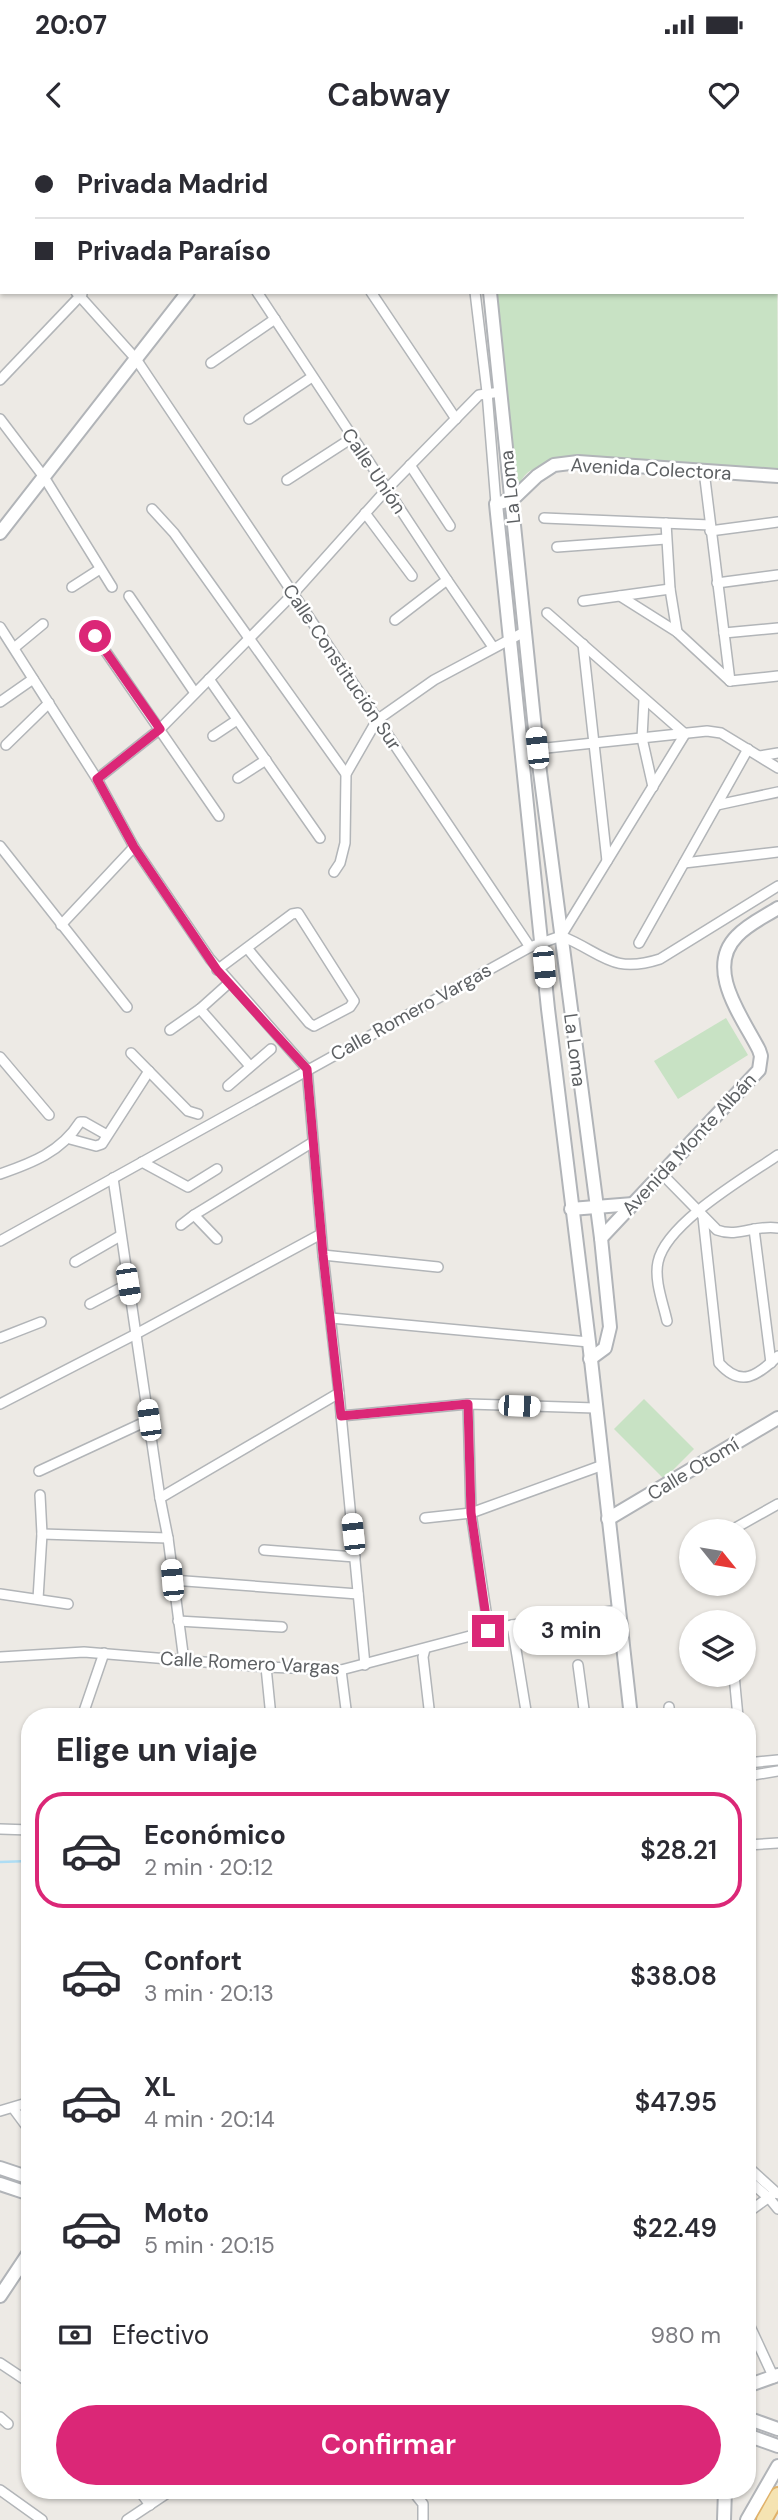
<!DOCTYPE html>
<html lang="es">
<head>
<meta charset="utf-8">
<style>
  body { margin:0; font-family:"DM Sans",sans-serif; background:#f2f2f3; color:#2b2b33; height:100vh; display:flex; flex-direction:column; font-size:26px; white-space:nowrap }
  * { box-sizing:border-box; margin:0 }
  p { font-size:23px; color:#7c7c81 }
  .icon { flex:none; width:38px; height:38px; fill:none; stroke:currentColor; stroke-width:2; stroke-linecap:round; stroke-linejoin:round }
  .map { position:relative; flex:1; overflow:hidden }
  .side { position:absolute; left:21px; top:1568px; width:735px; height:791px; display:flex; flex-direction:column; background:#fff; border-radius:28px; box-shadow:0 2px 5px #0004 }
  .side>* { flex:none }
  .hud { position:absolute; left:0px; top:0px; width:779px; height:154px; box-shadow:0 2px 5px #0004; display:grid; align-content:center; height:154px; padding:0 35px; background:#fff }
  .needle { width:46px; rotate:120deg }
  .buttons { position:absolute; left:679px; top:1379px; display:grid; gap:14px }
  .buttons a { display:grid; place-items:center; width:77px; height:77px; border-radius:50%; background:#fff; box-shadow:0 2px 5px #0004; font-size:35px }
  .end { position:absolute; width:32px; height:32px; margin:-16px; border:9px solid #db2777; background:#fff; box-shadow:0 0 0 4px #fff }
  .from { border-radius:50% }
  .bubble { position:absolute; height:49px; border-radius:24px; background:#fff; box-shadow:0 2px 5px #0004; font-size:23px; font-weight:600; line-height:49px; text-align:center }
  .car { position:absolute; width:21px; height:42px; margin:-21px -10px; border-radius:9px; box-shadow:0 0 5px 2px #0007; background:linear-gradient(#fff 24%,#345 0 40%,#fff 0 76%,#345 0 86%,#fff 0) }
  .hud b { display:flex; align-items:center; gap:24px; height:66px; font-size:26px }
  .hud b+b { border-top:2px solid #e1e1e2 }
  .hud i { width:18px; height:18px; background:#2b2b33 }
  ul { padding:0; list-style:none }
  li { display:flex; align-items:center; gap:21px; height:116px; margin:0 14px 10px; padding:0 21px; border:4px solid transparent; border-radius:28px }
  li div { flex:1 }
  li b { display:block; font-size:26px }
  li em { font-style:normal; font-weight:600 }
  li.active { border-color:#db2777 }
  li>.icon { width:63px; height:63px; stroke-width:1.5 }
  h2 { padding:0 35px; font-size:32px; line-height:84px }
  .pay { display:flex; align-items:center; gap:18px; height:77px; padding:0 35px; font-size:26px }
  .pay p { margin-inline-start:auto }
  .primary-button { display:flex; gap:14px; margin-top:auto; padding:14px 35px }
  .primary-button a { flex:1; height:80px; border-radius:42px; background:#db2777; color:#fff; font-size:28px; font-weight:600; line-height:80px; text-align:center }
  .status { display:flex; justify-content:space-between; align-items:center; height:49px; padding:0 35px; background:#fff; direction:ltr }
  .status svg { height:19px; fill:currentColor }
  header { display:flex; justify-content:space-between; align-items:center; height:91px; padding:0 35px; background:#fff; font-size:32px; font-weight:600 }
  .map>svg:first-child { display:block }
  .green { fill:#c8e2c4 }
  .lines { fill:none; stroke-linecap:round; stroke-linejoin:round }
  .stream { stroke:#aeddf4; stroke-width:2.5 }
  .street-casing { stroke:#b2b5b8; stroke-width:12 }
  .secondary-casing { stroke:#b1b4b8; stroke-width:16 }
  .primary-casing { stroke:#e0b26b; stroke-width:18 }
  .street { stroke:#fff; stroke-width:9 }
  .secondary { stroke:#fff; stroke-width:12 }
  .primary { stroke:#f5e3b2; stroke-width:14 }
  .route { stroke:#db2777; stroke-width:9 }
  .labels { text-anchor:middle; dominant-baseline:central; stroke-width:5; stroke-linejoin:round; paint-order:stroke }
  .street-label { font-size:19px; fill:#5d6063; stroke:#fff }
</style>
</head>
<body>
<div class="status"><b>20:07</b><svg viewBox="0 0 49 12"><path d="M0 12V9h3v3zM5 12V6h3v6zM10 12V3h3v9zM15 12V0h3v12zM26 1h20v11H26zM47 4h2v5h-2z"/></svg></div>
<header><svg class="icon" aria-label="back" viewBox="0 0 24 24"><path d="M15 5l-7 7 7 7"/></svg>Cabway<svg class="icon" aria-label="heart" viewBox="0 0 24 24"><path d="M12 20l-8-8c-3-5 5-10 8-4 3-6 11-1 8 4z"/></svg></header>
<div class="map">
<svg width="778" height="2380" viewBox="0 0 778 2380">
  <rect width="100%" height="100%" fill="#edeae5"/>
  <g class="green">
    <path d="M777,83L778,328L704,331L554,325C524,328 524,334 512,360L489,152H777Z"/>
    <path d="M726,878L748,915L678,959L654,921Z"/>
    <path d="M644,1259L694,1309L664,1339L614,1289Z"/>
  </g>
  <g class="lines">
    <g class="stream">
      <path d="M747,1628L757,1626"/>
      <path d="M0,1722L30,1721"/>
    </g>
    <g class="street-casing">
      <g id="street">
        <path d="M151,0L152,2"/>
        <path d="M457,0V2"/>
        <path d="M746,0L747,2"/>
        <path d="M0,2L2,0"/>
        <path d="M112,2L114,0"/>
        <path d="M224,2L226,0"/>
        <path d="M606,2L607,0"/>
        <path d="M665,2L666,0"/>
        <path d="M725,2L727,0"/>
        <path d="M0,57L2,59"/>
        <path d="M0,116L2,114"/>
        <path d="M76,152L136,219L530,807L561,796"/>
        <path d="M257,152L447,440L493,507"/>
        <path d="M371,152L456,279"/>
        <path d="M475,152L487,252L496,364"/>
        <path d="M211,223L275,179"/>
        <path d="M0,240L82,154"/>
        <path d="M0,279L44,337L112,447"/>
        <path d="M249,279L312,237"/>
        <path d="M410,325L450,386"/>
        <path d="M704,331L730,541"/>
        <path d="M287,340L352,298"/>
        <path d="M152,369L174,393L346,634"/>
        <path d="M365,373L412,436"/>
        <path d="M544,378L710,385"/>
        <path d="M666,383L670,449L677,492"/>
        <path d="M710,391L778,382"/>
        <path d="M557,407L666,399"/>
        <path d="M717,443L778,435"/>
        <path d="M72,447L100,429"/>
        <path d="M129,456L195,553"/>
        <path d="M620,456L677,492L730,541"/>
        <path d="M583,461L670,449"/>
        <path d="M547,473L685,594L561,796"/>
        <path d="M395,480L447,440"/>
        <path d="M0,487L97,639L134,707L210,819L307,929"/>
        <path d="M724,493L778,488"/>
        <path d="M95,496L219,676"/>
        <path d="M583,504L607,721"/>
        <path d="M14,508L43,484"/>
        <path d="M209,539L320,698"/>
        <path d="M730,541L778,536"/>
        <path d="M644,560L642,598L653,647"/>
        <path d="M0,562L33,539"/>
        <path d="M213,596L237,580"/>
        <path d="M6,605L49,563"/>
        <path d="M537,609L707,591L721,593L778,628"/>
        <path d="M760,616L778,613"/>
        <path d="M238,638L266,620"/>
        <path d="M97,639L160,589L293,454L387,349L479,255L500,252"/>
        <path d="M717,665L778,652"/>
        <path d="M0,706L127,867"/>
        <path d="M684,723L778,712"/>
        <path d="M334,732L340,723L345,703L346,634L377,580L434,540L524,492"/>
        <path d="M61,785L134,707"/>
        <path d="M561,796C602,812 611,835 660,819L778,746"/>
        <path d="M639,803L748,609"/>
        <path d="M217,830L292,774L298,773L354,861L350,867L314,886L309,883L247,808"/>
        <path d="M200,869L250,926"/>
        <path d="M170,890L200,869L229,843"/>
        <path d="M131,913L188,971L198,974"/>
        <path d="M0,917L49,975"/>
        <path d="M307,929L323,1115L339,1253L365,1525"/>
        <path d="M228,946L271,909"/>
        <path d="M70,999L96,1006L102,1004L149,931"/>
        <path d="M142,1022L188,1047L217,1029"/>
        <path d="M0,1034C32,1023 61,1012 80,982H84L107,995"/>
        <path d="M662,1034L717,1090C738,1098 756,1084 778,1088"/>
        <path d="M113,1038L160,1358L168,1398L184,1521"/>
        <path d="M194,1075L217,1099"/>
        <path d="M703,1077L719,1223C741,1248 757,1236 778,1216"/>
        <path d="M181,1085L194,1075L313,1002"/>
        <path d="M754,1089L771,1223"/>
        <path d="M0,1101L530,807"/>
        <path d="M323,1115L438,1127"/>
        <path d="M75,1122L120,1096"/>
        <path d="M90,1164L128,1144"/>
        <path d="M331,1178L589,1202"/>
        <path d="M667,1181C663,1163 654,1140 658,1122C666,1083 746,1037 778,1015"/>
        <path d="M0,1198L41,1182"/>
        <path d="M0,1264L136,1194L321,1094"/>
        <path d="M468,1264L471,1373L489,1491"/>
        <path d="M341,1276L468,1264L595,1268"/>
        <path d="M39,1331L149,1280"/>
        <path d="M160,1358L339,1253"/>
        <path d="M425,1378L471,1373L603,1325"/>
        <path d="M730,1391L778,1364"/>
        <path d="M42,1394L168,1398"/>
        <path d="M264,1410L355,1417"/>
        <path d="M172,1440L358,1454"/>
        <path d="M0,1454L68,1464"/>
        <path d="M38,1459L42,1394L40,1355"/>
        <path d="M178,1481L282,1487"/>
        <path d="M512,1485L527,1577"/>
        <path d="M425,1509L423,1517L430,1577"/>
        <path d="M0,1517L84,1512L266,1527L341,1530L512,1485L619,1470"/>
        <path d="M578,1525L585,1577"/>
        <path d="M266,1527L271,1577"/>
        <path d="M341,1530L347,1577"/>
        <path d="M734,1535L738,1577"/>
        <path d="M669,1567L670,1577"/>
        <path d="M82,1577L104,1513"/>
        <path d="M747,1623L778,1620"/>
        <path d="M747,1636L778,1631"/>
        <path d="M0,1689L30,1690"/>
        <path d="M747,1705L778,1703"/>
        <path d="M13,1968L30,1991"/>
        <path d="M0,1971L30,1962"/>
        <path d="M747,2026L778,2054"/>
        <path d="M747,2039L769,2058L778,2069"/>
        <path d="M747,2073L772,2055"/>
        <path d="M747,2180L774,2238"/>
        <path d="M0,2223L30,2243"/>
        <path d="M0,2277L8,2284"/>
        <path d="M0,2350L42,2380"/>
        <path d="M139,2350L150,2365"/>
        <path d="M412,2350L423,2364V2380"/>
        <path d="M127,2380L172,2350"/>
      </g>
    </g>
    <g class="secondary-casing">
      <g id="secondary">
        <path d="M471,1L474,2"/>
        <path d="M328,2L329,0"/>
        <path d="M777,83H778"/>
        <path d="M490,152L537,609L601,1098L610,1187L605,1208L590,1219"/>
        <path d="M0,393L188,152"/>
        <path d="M571,1069L633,1064"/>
        <path d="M601,1098L759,930L761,916L759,910C743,878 704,829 737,796C748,784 764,777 778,768"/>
        <path d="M608,1379L778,1278"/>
        <path d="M631,1577L589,1202L548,869L496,364L513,359L537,336L554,325L578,322L778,336"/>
        <path d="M0,2028L30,2038"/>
        <path d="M0,2044L30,2054"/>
        <path d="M0,2156L30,2111"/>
        <path d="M747,2246L778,2235"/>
        <path d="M747,2278L778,2289"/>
        <path d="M747,2295L778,2306"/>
        <path d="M724,2380L725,2350"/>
        <path d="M747,2380L778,2326"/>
      </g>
    </g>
    <g class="primary-casing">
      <path id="primary" d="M764,2380L778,2355"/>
    </g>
    <use href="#street" class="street"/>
    <use href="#secondary" class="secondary"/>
    <use href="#primary" class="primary"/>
  </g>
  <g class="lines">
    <path class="route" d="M95,496L160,589L97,639L134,707L217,830L307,929L323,1115L341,1276L468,1264L471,1373L488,1491"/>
  </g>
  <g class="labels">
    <g class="street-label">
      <text transform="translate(651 329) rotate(3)">Avenida Colectora</text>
      <text transform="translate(374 331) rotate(56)">Calle Unión</text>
      <text transform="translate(510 347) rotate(-96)">La Loma</text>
      <text transform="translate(342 527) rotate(56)">Calle Constitución Sur</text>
      <text transform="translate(411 872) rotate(-29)">Calle Romero Vargas</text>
      <text transform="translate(575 910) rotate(83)">La Loma</text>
      <text transform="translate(689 1004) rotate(-47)">Avenida Monte Albán</text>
      <text transform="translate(693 1329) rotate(-31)">Calle Otomí</text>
      <text transform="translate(250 1523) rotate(3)">Calle Romero Vargas</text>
    </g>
  </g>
</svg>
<div class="buttons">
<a><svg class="needle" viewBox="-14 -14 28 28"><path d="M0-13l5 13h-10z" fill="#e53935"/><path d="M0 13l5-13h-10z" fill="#7c7c81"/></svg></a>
<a><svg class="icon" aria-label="layers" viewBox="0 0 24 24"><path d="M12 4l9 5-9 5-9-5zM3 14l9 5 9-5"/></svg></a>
</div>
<i class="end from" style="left:95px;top:496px"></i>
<i class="end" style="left:488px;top:1491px"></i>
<div class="bubble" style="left:513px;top:1466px;width:116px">3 min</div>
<i class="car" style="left:537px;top:608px;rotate:354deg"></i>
<i class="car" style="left:544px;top:827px;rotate:175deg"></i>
<i class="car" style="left:128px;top:1144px;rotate:171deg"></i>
<i class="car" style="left:519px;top:1266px;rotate:92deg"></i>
<i class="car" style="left:149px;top:1280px;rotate:352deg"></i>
<i class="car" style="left:353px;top:1394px;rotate:354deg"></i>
<i class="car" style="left:172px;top:1440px;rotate:355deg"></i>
<div class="hud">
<b><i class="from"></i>Privada Madrid</b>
<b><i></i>Privada Paraíso</b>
</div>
<section class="side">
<h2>Elige un viaje</h2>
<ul>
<li class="active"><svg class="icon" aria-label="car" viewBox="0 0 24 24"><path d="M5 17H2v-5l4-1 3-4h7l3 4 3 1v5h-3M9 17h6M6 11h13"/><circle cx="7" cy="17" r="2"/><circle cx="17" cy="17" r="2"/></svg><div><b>Económico</b><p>2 min · 20:12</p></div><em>$28.21</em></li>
<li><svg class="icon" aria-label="car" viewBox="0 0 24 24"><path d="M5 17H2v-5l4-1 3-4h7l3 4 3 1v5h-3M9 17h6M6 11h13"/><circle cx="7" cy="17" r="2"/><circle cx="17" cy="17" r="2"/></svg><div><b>Confort</b><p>3 min · 20:13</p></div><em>$38.08</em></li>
<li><svg class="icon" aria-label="car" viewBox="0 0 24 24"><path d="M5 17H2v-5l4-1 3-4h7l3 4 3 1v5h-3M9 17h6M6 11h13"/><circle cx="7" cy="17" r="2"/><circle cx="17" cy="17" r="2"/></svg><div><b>XL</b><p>4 min · 20:14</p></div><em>$47.95</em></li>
<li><svg class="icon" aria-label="car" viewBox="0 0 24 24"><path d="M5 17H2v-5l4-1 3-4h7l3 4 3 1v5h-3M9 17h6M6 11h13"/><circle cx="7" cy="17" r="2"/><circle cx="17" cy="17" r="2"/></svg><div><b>Moto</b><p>5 min · 20:15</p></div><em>$22.49</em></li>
</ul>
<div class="pay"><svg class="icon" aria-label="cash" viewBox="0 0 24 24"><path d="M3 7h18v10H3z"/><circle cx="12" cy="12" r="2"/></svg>Efectivo<p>980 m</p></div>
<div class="primary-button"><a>Confirmar</a></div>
</section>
</div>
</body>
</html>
